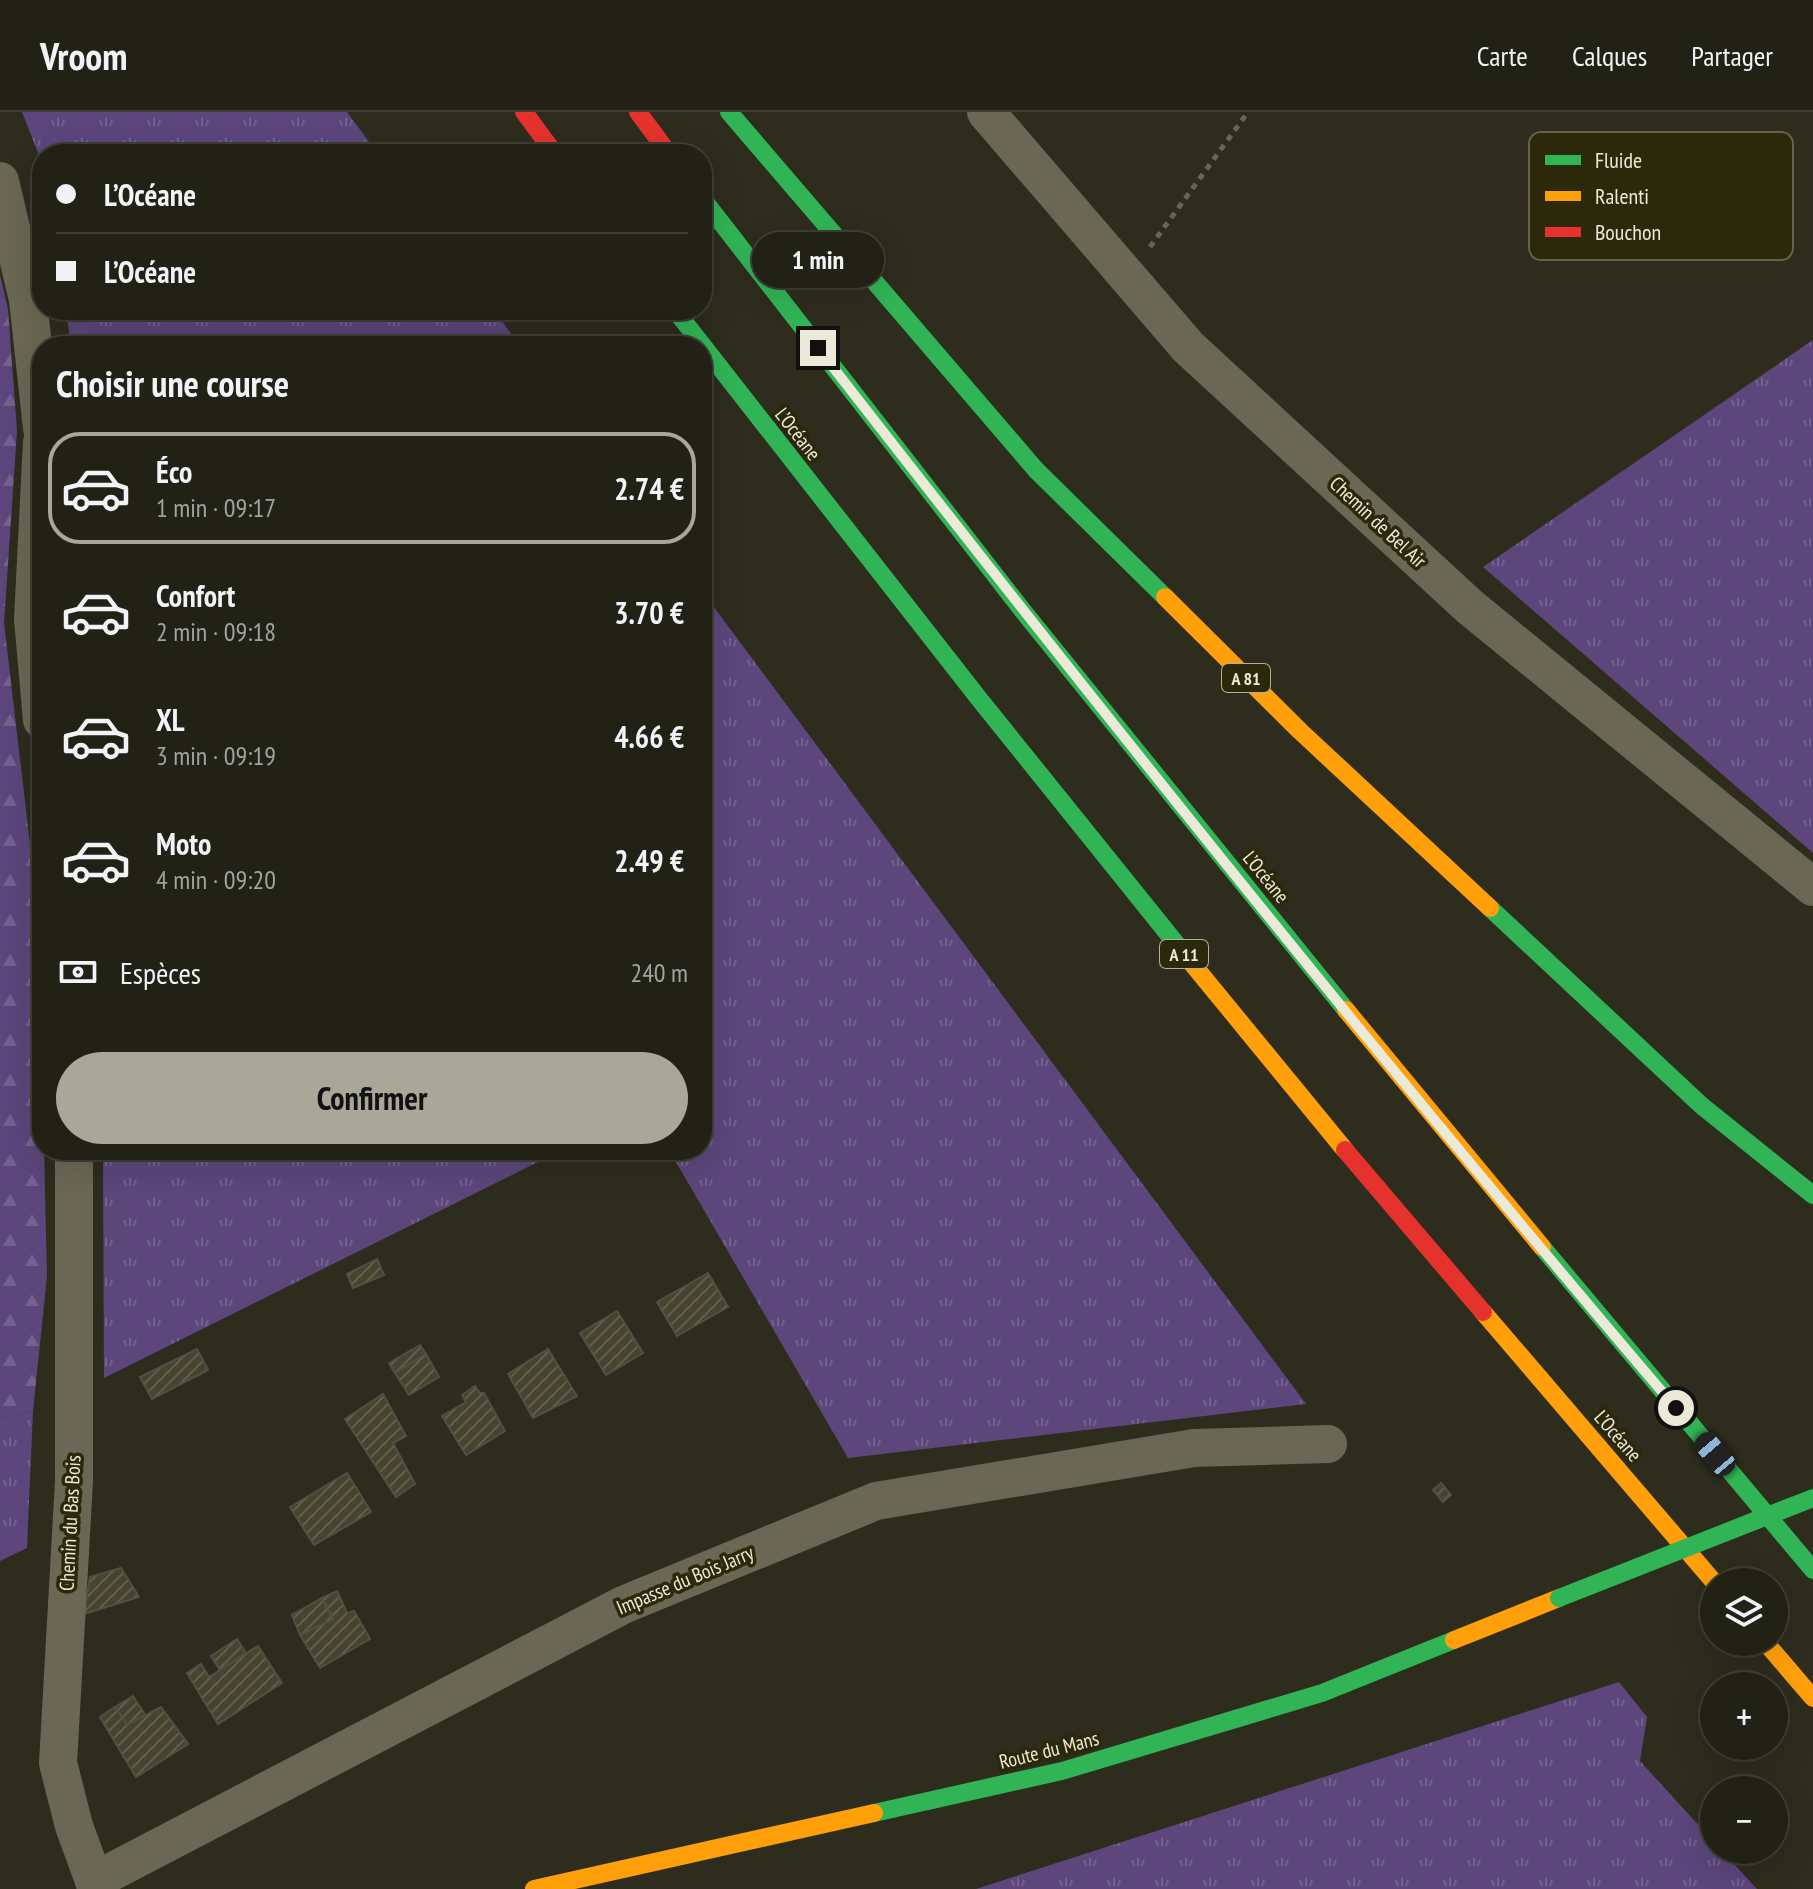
<!DOCTYPE html>
<html lang="fr">
<head>
<meta charset="utf-8">
<style>
  body { margin:0; font-family:"PT Sans Narrow",sans-serif; background:#2e2e23; color:#f1f3f6; height:100vh; display:flex; flex-direction:column; font-size:30px; white-space:nowrap }
  * { box-sizing:border-box; margin:0 }
  p { font-size:26px; color:#a2a3a1 }
  .icon { flex:none; width:44px; height:44px; fill:none; stroke:currentColor; stroke-width:2; stroke-linecap:round; stroke-linejoin:round }
  .map { position:relative; flex:1; overflow:hidden }
  .side { position:absolute; left:32px; top:224px; width:680px; height:824px; display:flex; flex-direction:column; background:#222116; border-radius:32px; box-shadow:0 8px 32px #0002,0 0 0 2px #3f3e35 }
  .side>* { flex:none }
  .guide { position:absolute; left:32px; top:32px; width:680px; height:176px; border-radius:32px; box-shadow:0 8px 32px #0002,0 0 0 2px #3f3e35; display:grid; align-content:center; height:176px; padding:0 24px; background:#222116 }
  .tools { position:absolute; left:1700px; top:1456px; display:grid; gap:16px }
  .tools a { display:grid; place-items:center; width:88px; height:88px; border-radius:50%; background:#222116; box-shadow:0 8px 32px #0002,0 0 0 2px #3f3e35; font-size:40px }
  .end { position:absolute; width:36px; height:36px; margin:-18px; border:10px solid #ebe9d8; background:#111; box-shadow:0 0 0 4px #111 }
  .from { border-radius:50% }
  .bubble { position:absolute; height:56px; border-radius:28px; background:#222116; box-shadow:0 8px 32px #0002,0 0 0 2px #3f3e35; font-size:26px; font-weight:700; line-height:56px; text-align:center }
  .car { position:absolute; width:24px; height:48px; margin:-24px -12px; border-radius:10px; box-shadow:0 0 6px 2px #0007; background:linear-gradient(#222 24%,#8ab4d8 0 40%,#222 0 76%,#8ab4d8 0 86%,#222 0) }
  .guide b { display:flex; align-items:center; gap:28px; height:76px; font-size:30px }
  .guide b+b { border-top:2px solid #3f3e35 }
  .guide i { width:20px; height:20px; background:#f1f3f6 }
  ul { padding:0; list-style:none }
  li { display:flex; align-items:center; gap:24px; height:112px; margin:0 16px 12px; padding:0 8px; border:4px solid transparent; border-radius:32px }
  li div { flex:1 }
  li b { display:block; font-size:30px }
  li em { font-style:normal; font-weight:700 }
  li.current { border-color:#a9a797 }
  li>.icon { width:72px; height:72px; stroke-width:1.5 }
  h2 { padding:0 24px; font-size:36px; line-height:96px }
  .pay { display:flex; align-items:center; gap:20px; height:88px; padding:0 24px; font-size:30px }
  .pay p { margin-inline-start:auto }
  .button { display:flex; gap:16px; margin-top:auto; padding:16px 24px }
  .button a { flex:1; height:92px; border-radius:48px; background:#a9a797; color:#111; font-size:32px; font-weight:700; line-height:92px; text-align:center }
  header { display:flex; align-items:center; gap:48px; box-sizing:border-box; height:112px; padding:0 40px; background:#222116; border-bottom:2px solid #3f3e35 }
  header strong { font-size:38px }
  nav { display:flex; gap:44px; margin-inline-start:auto; font-size:28px }
  .map>svg:first-child { display:block }
  .grass { fill:url(#grass-tufts) }
  .forest { fill:url(#forest-firs) }
  .building { fill:url(#building-hatch); stroke:#525044; stroke-width:2 }
  .lines { fill:none; stroke-linecap:round; stroke-linejoin:round }
  .path { stroke:#666556; stroke-width:5; stroke-dasharray:6 6; stroke-linecap:butt }
  .street { stroke:#6a6754; stroke-width:38 }
  .fast { stroke:#30b455; stroke-width:18 }
  .slow { stroke:#ff9f0a; stroke-width:18 }
  .jam { stroke:#e5322d; stroke-width:18 }
  .fast-bridge { stroke:#30b455; stroke-width:18 }
  .route { stroke:#ebe9d8; stroke-width:10 }
  .labels { text-anchor:middle; dominant-baseline:central; stroke-width:7; stroke-linejoin:round; paint-order:stroke }
  .shield { fill:#2c280a; stroke:#b2af9a; stroke-width:2 }
  .shield-label { font-size:18px; font-weight:bold; fill:#ebe9d8 }
  .street-label { font-size:20px; fill:#ebe9d8; stroke:#2c280a }
  .key { fill:#2c280a; stroke:#656248; stroke-width:2 }
  .key-label { font-size:22px; fill:#ebe9d8 }
</style>
</head>
<body>
<header>
<strong>Vroom</strong>
<nav><a>Carte</a><a>Calques</a><a>Partager</a></nav>
</header>
<div class="map">
<svg width="1813" height="1777" viewBox="0 0 1813 1777">
  <defs>
    <pattern id="grass-tufts" width="24" height="20" patternUnits="userSpaceOnUse" patternTransform="scale(2)"><rect width="24" height="20" fill="#5c467c"/><path d="M3 7l-1-3M5 7V3M7 7l1-3M15 17l-1-3M17 17v-4M19 17l1-3" fill="none" stroke="#74618e"/></pattern>
    <pattern id="forest-firs" width="22" height="20" patternUnits="userSpaceOnUse" patternTransform="scale(2)"><rect width="22" height="20" fill="#5c467c"/><path d="M5 1l3.5 6h-7zM16 11l3.5 6h-7z" fill="#74618e"/></pattern>
    <pattern id="building-hatch" width="6" height="6" patternUnits="userSpaceOnUse" patternTransform="scale(2)"><rect width="6" height="6" fill="#46442f"/><path d="M-1 1l2-2M0 6l6-6M5 7l2-2" fill="none" stroke="#615f4c"/></pattern>
  </defs>
  <rect width="100%" height="100%" fill="#2e2c1d"/>
  <g class="grass">
    <path d="M22,0H347L378,42H42V51Z"/>
    <path d="M66,198H494L520,234H71Z"/>
    <path d="M1813,228V741L1483,455Z"/>
    <path d="M702,479L1306,1292L848,1346L669,1038H702Z"/>
    <path d="M103,1038H562L104,1266Z"/>
    <path d="M33,1299L27,1436L0,1449V1307Z"/>
    <path d="M1619,1570L1647,1605L1640,1649L1714,1730V1738H1721L1757,1777H976Z"/>
  </g>
  <path class="forest" d="M0,163L8,197L17,319L4,511L40,817L42,1038H44L47,1164L33,1299L0,1307Z"/>
  <g class="building">
    <path d="M596,1038H622L602,1047Z"/>
    <path d="M377,1147L384,1163L353,1176L347,1162Z"/>
    <path d="M708,1161L728,1195L677,1224L657,1190Z"/>
    <path d="M617,1199L643,1241L606,1263L580,1221Z"/>
    <path d="M420,1233L426,1242L395,1261L389,1251Z"/>
    <path d="M197,1237L208,1258L152,1287L140,1265Z"/>
    <path d="M548,1237L577,1284L533,1306L508,1262Z"/>
    <path d="M426,1242L439,1265L409,1283L395,1261Z"/>
    <path d="M475,1274L480,1281H484L505,1319L466,1343L442,1304L466,1290L462,1283Z"/>
    <path d="M383,1282L406,1324L393,1331L415,1372L396,1385L345,1307Z"/>
    <path d="M347,1361L371,1400L314,1433L290,1395Z"/>
    <path d="M1441,1371L1451,1383L1443,1390L1433,1378Z"/>
    <path d="M121,1456L139,1485L84,1502L90,1465Z"/>
    <path d="M337,1479L347,1501L354,1499L370,1527L320,1556L300,1523L333,1507L322,1486Z"/>
    <path d="M322,1486L333,1507L300,1523L292,1503Z"/>
    <path d="M237,1527L246,1541L220,1558L211,1544Z"/>
    <path d="M258,1534L282,1571L218,1612L187,1561L201,1552L209,1565Z"/>
    <path d="M133,1584L145,1603L127,1613L115,1595Z"/>
    <path d="M115,1595L127,1613L161,1595L188,1632L136,1665L100,1605Z"/>
  </g>
  <g class="lines">
    <path class="path" d="M1150,135L1248,0"/>
    <g class="street">
      <path d="M986,0L1188,235L1470,495L1813,775"/>
      <path d="M0,69L28,188L42,316"/>
      <path d="M42,330L33,507L42,608"/>
      <path d="M74,1038V1369L58,1651L74,1714L97,1777"/>
      <path d="M94,1769L623,1493L876,1389L1194,1336L1328,1332"/>
    </g>
    <g class="fast">
      <path d="M729,0L1036,358L1165,485"/>
      <path d="M702,86L1023,499L1346,898"/>
      <path d="M675,198L980,588L1190,849"/>
      <path d="M1490,796L1702,994L1813,1083"/>
      <path d="M1542,1135L1813,1458"/>
      <path d="M874,1701L1062,1659L1322,1581L1454,1528"/>
    </g>
    <g class="slow">
      <path d="M1165,485L1300,619L1490,796"/>
      <path d="M1190,849L1345,1038"/>
      <path d="M1346,898L1542,1135"/>
      <path d="M1483,1200L1714,1470"/>
      <path d="M1454,1528L1559,1486"/>
      <path d="M1765,1530L1813,1586"/>
      <path d="M534,1777L874,1701"/>
    </g>
    <g class="jam">
      <path d="M524,0L555,42"/>
      <path d="M638,0L669,42"/>
      <path d="M1345,1038L1483,1200"/>
    </g>
    <path class="fast-bridge" d="M1559,1486L1813,1386"/>
  </g>
  <g class="lines">
    <path class="route" d="M818,236C1097,595 1381,950 1676,1296"/>
  </g>
  <g class="labels">
    <g class="shield">
      <rect x="1222" y="552" width="48" height="28" rx="6"/>
      <rect x="1160" y="828" width="48" height="28" rx="6"/>
    </g>
    <g class="shield-label">
      <text x="1246" y="566">A 81</text>
      <text x="1184" y="842">A 11</text>
    </g>
    <g class="street-label">
      <text transform="translate(798 322) rotate(52)">L’Océane</text>
      <text transform="translate(1378 410) rotate(43)">Chemin de Bel Air</text>
      <text transform="translate(1266 765) rotate(51)">L’Océane</text>
      <text transform="translate(1618 1324) rotate(49)">L’Océane</text>
      <text transform="translate(70 1411) rotate(-87)">Chemin du Bas Bois</text>
      <text transform="translate(685 1468) rotate(-23)">Impasse du Bois Jarry</text>
      <text transform="translate(1049 1638) rotate(-14)">Route du Mans</text>
    </g>
  </g>
  <rect x="1529" y="20" width="264" height="128" rx="12" class="key"/>
  <rect x="1545" y="43" width="36" height="10" fill="#30b455"/>
  <rect x="1545" y="79" width="36" height="10" fill="#ff9f0a"/>
  <rect x="1545" y="115" width="36" height="10" fill="#e5322d"/>
  <g class="key-label">
    <text x="1595" y="56">Fluide</text>
    <text x="1595" y="92">Ralenti</text>
    <text x="1595" y="128">Bouchon</text>
  </g>
</svg>
<div class="tools">
<a><svg class="icon" aria-label="layers" viewBox="0 0 24 24"><path d="M12 4l9 5-9 5-9-5zM3 14l9 5 9-5"/></svg></a>
<a>+</a>
<a>−</a>
</div>
<i class="end from" style="left:1676px;top:1296px"></i>
<i class="end" style="left:818px;top:236px"></i>
<div class="bubble" style="left:752px;top:120px;width:132px">1 min</div>
<i class="car" style="left:1715px;top:1342px;rotate:320deg"></i>
<div class="guide">
<b><i class="from"></i>L’Océane</b>
<b><i></i>L’Océane</b>
</div>
<section class="side">
<h2>Choisir une course</h2>
<ul>
<li class="current"><svg class="icon" aria-label="car" viewBox="0 0 24 24"><path d="M5 17H2v-5l4-1 3-4h7l3 4 3 1v5h-3M9 17h6M6 11h13"/><circle cx="7" cy="17" r="2"/><circle cx="17" cy="17" r="2"/></svg><div><b>Éco</b><p>1 min · 09:17</p></div><em>2.74 €</em></li>
<li><svg class="icon" aria-label="car" viewBox="0 0 24 24"><path d="M5 17H2v-5l4-1 3-4h7l3 4 3 1v5h-3M9 17h6M6 11h13"/><circle cx="7" cy="17" r="2"/><circle cx="17" cy="17" r="2"/></svg><div><b>Confort</b><p>2 min · 09:18</p></div><em>3.70 €</em></li>
<li><svg class="icon" aria-label="car" viewBox="0 0 24 24"><path d="M5 17H2v-5l4-1 3-4h7l3 4 3 1v5h-3M9 17h6M6 11h13"/><circle cx="7" cy="17" r="2"/><circle cx="17" cy="17" r="2"/></svg><div><b>XL</b><p>3 min · 09:19</p></div><em>4.66 €</em></li>
<li><svg class="icon" aria-label="car" viewBox="0 0 24 24"><path d="M5 17H2v-5l4-1 3-4h7l3 4 3 1v5h-3M9 17h6M6 11h13"/><circle cx="7" cy="17" r="2"/><circle cx="17" cy="17" r="2"/></svg><div><b>Moto</b><p>4 min · 09:20</p></div><em>2.49 €</em></li>
</ul>
<div class="pay"><svg class="icon" aria-label="cash" viewBox="0 0 24 24"><path d="M3 7h18v10H3z"/><circle cx="12" cy="12" r="2"/></svg>Espèces<p>240 m</p></div>
<div class="button"><a>Confirmer</a></div>
</section>
</div>
</body>
</html>
